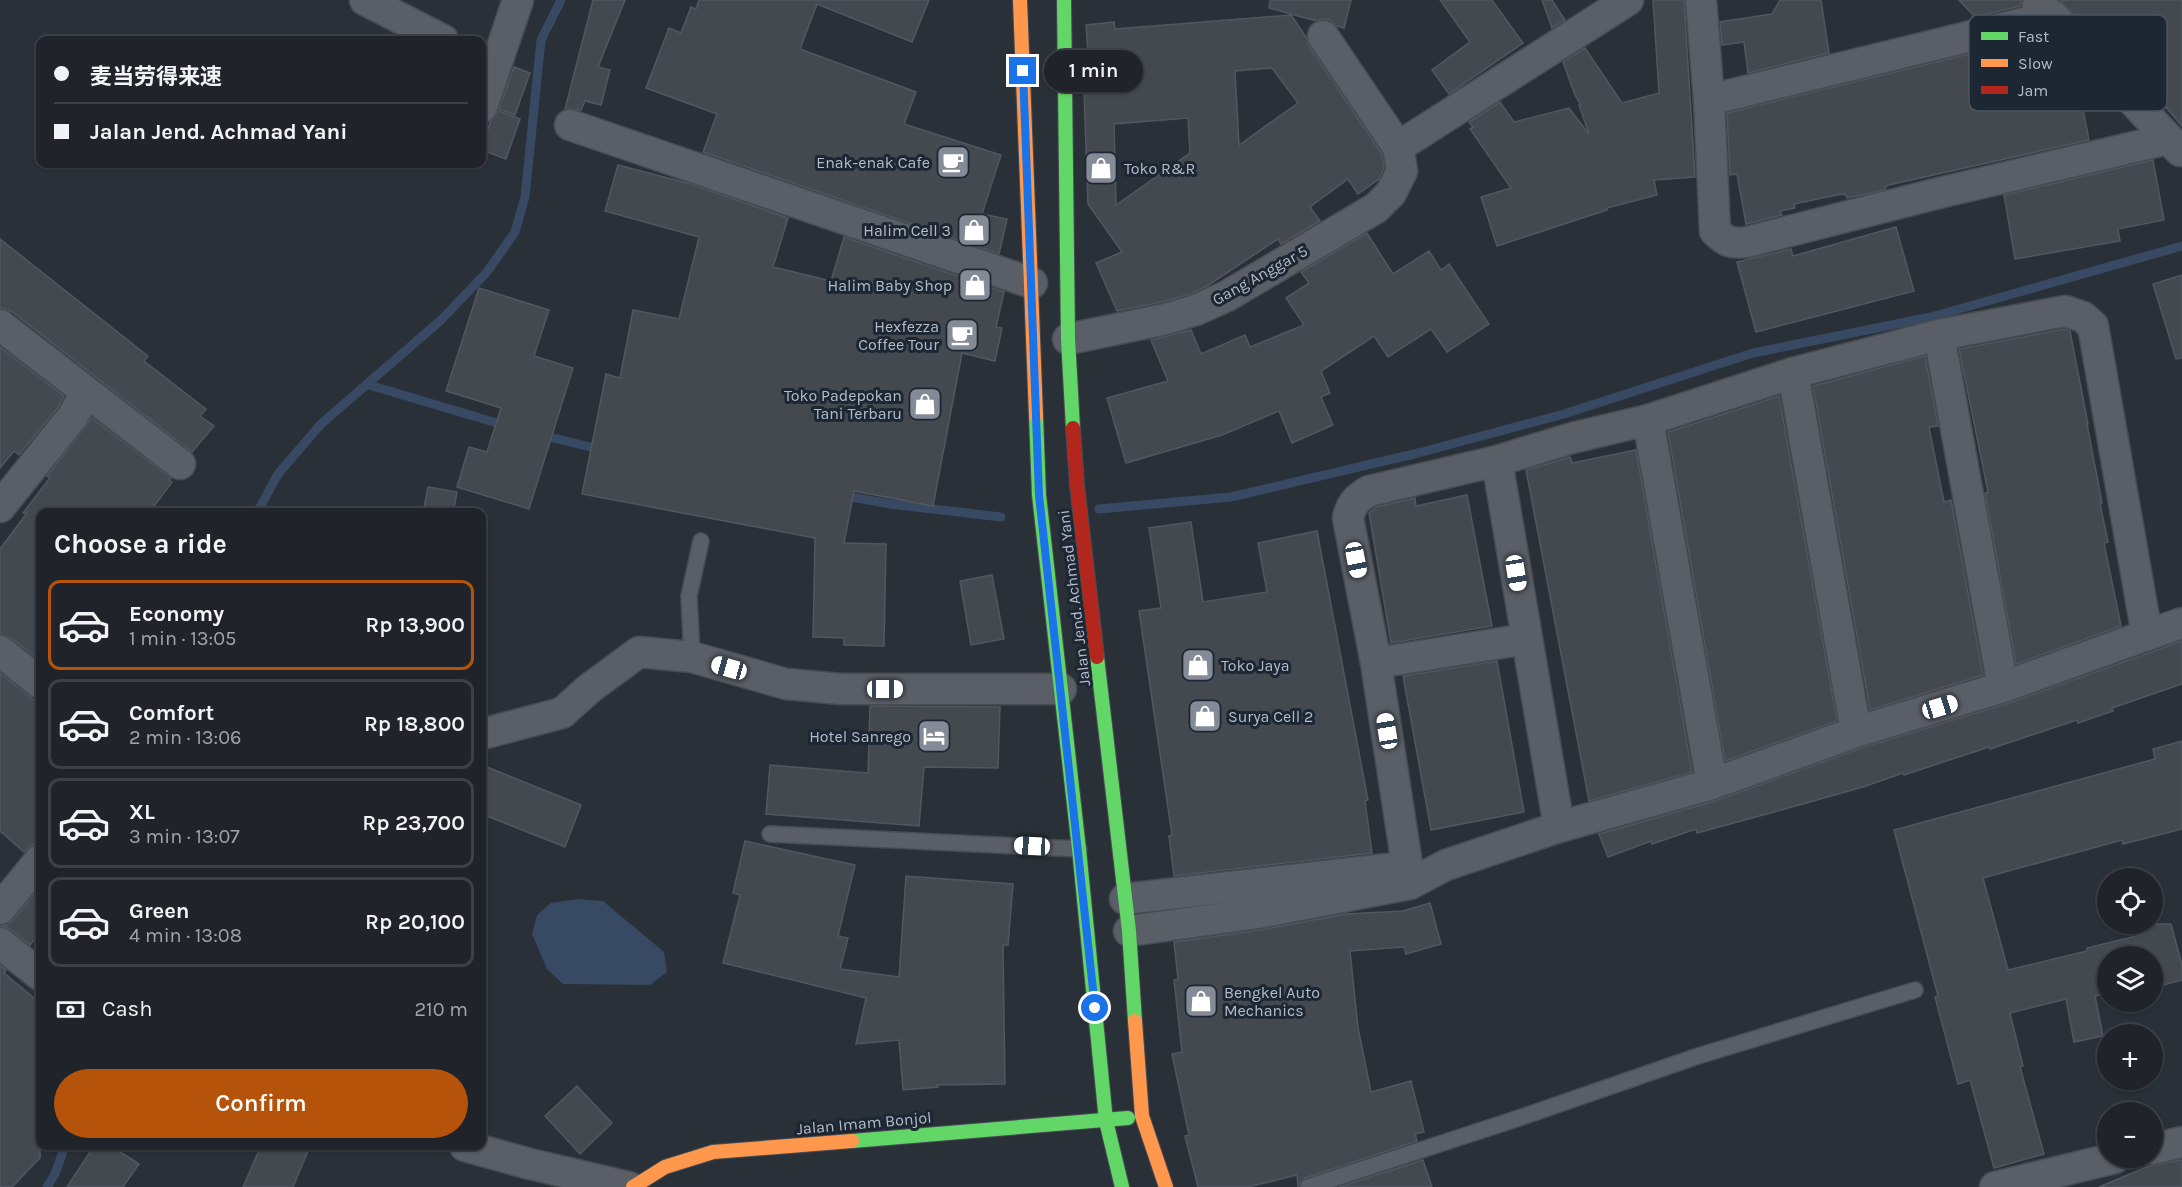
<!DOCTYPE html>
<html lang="en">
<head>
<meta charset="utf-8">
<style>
  body { margin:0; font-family:Karla,"Noto Sans SC",sans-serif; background:#2d3036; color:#f1f3f6; height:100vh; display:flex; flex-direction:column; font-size:22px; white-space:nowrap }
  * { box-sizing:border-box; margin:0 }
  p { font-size:20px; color:#a2a4a8 }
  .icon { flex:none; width:33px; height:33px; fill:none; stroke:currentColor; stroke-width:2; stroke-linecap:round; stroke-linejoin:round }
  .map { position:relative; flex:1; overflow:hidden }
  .sheet { position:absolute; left:36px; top:508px; width:450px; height:642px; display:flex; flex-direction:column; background:#20242a; border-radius:12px; box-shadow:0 2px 4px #0004,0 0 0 2px #3d4147 }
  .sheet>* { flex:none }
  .top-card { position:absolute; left:36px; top:36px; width:450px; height:132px; border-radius:12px; box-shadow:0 2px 4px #0004,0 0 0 2px #3d4147; display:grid; align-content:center; height:132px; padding:0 18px; background:#20242a }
  .controls { position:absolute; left:2097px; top:868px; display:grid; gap:12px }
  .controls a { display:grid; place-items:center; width:66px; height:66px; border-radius:50%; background:#20242a; box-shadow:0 2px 4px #0004,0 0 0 2px #3d4147; font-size:30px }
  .end { position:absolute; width:27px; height:27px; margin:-14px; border:8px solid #1a73e8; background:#fff; box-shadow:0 0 0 3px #fff }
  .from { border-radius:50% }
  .bubble { position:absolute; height:42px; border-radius:21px; background:#20242a; box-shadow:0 2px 4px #0004,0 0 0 2px #3d4147; font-size:20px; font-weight:600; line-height:42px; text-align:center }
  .car { position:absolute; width:18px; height:36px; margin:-18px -9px; border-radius:8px; box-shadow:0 0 4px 2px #0007; background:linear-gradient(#fff 24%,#345 0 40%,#fff 0 76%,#345 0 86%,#fff 0) }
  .top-card b { display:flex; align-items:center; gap:21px; height:57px; font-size:22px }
  .top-card b+b { border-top:2px solid #3d4147 }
  .top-card i { width:15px; height:15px; background:#f1f3f6 }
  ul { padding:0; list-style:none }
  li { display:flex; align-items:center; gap:18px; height:90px; margin:0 12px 9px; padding:0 6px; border:3px solid #3d4147; border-radius:12px }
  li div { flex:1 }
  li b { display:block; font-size:22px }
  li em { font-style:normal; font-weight:600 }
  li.on { border-color:#b45309 }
  li>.icon { width:54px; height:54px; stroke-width:1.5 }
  h2 { padding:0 18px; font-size:27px; line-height:72px }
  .pay { display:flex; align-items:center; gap:15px; height:66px; padding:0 18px; font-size:22px }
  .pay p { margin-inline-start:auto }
  .cta { display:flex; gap:12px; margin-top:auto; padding:12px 18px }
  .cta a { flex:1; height:69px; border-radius:36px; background:#b45309; color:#fff; font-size:24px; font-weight:600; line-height:69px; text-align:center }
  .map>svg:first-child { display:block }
  .water { fill:#384963 }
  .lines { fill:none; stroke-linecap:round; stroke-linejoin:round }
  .stream { stroke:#384963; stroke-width:9 }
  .building { fill:#444950; stroke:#52575f; stroke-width:1.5; fill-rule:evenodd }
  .lane-casing { stroke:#484c53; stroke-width:18 }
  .street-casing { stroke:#484c53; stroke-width:33 }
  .fast-casing { stroke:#484c53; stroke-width:16 }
  .slow-casing { stroke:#484c53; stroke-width:16 }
  .jam-casing { stroke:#484c53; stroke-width:16 }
  .lane { stroke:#5a5e66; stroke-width:15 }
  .street { stroke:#5a5e66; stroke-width:30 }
  .fast { stroke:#63d668; stroke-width:14 }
  .slow { stroke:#ff974d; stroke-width:14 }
  .jam { stroke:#b3261e; stroke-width:14 }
  .route { stroke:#1a73e8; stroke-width:8 }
  .labels { text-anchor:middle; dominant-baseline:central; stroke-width:6; stroke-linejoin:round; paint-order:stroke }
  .poi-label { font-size:16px; fill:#b4bcc9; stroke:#1d2633; text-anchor:end }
  .street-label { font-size:16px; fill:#b4bcc9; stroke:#1d2633 }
  .key { fill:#1d2633; stroke:#4a5360; stroke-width:1.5 }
  .key-label { font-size:16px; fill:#b4bcc9 }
</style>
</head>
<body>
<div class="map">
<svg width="2182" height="1187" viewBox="0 0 2182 1187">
  <rect width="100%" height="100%" fill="#2a3038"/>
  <path class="water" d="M578,899L603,901L664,952L667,972L650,985L563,984L547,969L532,934L537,915L551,903Z"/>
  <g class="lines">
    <g class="stream">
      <path d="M369,385L507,426"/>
      <path d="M541,435L603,450"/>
      <path d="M841,495L890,504L1001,517"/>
      <path d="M1099,509L1231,497L1418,453L1564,414L1753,353L1931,317L2182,246"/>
      <path d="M257,513L278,474L321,424L441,320L487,272L515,232L525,197L541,40L561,0"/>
      <path d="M47,1187L55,1174L65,1146"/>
    </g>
  </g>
  <g class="building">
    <path d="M593,0H625L598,67L610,70L601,105L585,101L581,110L565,109Z"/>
    <path d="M699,0H929L912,42L817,4L800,49L916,92L904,124L1001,155L982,214L1007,219L999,254L703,152L717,114L646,88L669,28L681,33L691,7L696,9Z"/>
    <path d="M1270,0H1351L1344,28L1337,26L1330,20L1322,19L1316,21L1269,8Z"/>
    <path d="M1440,0H1492L1523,43L1449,94L1432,70L1470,42Z"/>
    <path d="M1542,0H1552L1565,20L1552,28Z"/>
    <path d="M1653,0H1684L1695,177L1654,180L1657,195L1607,208V210L1497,246L1481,197L1511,188L1470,129L1473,127L1469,122L1500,102L1514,122L1569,108L1589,134L1579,105H1581L1575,95L1563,62L1585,48L1622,103L1659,93Z"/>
    <path d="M1780,0H1821L1829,53L1748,73L1744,42L1722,45L1720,22L1772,14Z"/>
    <path d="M1959,0H2022L2021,6L1975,17Z"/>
    <path d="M2060,0H2182V126L2136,72L2137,81Z"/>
    <path d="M1291,15L1306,37L1309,46L1382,154L1384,168L1379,179L1358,194L1348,179L1310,207L1320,221L1281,244L1278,239L1207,286L1190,294L1162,302L1117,311L1096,263L1122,252L1088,204L1084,91H1091L1086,25L1114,22L1115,29ZM1272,68L1298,103L1239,145L1235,71ZM1188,118L1190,153L1116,205L1114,124Z"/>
    <path d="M2047,35L2074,63L2089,140L1889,185L1885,187L1886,189L1871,193L1847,198L1846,195L1842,194L1794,204L1795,208L1780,211L1782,215L1746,224L1737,174L1730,175L1727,113Z"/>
    <path d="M514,67L530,73L515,115L499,109Z"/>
    <path d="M499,111L520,119L506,159L482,150L490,122Z"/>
    <path d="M2153,160L2164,220L2118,229L2120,241L2015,259L2004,195Z"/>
    <path d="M618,165L691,184L788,218L773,267L831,281L844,237L1004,292L996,327L1002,328L995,361L962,353L933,506L854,491L844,543L886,544L884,646L844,645V638L813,637L815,538L582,494L606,374L620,378L633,310L679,319L699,237L605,211Z"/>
    <path d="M1896,227L1914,291L1756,332L1737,262L1791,249L1793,256Z"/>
    <path d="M1367,233L1393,274L1429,251L1441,270L1449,264L1489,324L1447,352L1431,329L1388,357L1374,336L1321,371L1330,393L1321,397L1333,425L1292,443L1279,411L1222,435L1126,463L1107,398L1168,381L1151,340L1191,330L1201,354L1245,335L1250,347L1304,325L1286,298L1309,283L1301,272Z"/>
    <path d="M0,239L148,356L144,361L206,409L200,416L214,426L192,452L11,311L0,308Z"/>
    <path d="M2182,275V358L2176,359L2153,284Z"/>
    <path d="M479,288L549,310L534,356L573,368L529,509L457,487L469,447L487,452L501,408L446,391Z"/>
    <path d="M2064,329L2070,331L2088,424H2087L2102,503H2100L2108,542L2104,543L2121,626L2016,664L1985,493L1988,492L1959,349Z"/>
    <path d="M0,347L64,396L59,406L19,455L14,451L0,468Z"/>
    <path d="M1925,356L1938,426L1929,427L1944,502L1951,500L1983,675L1870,710L1813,386Z"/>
    <path d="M1779,396L1837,721L1725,761L1668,432Z"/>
    <path d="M92,418L171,478L169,480L172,482L149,513H40V645L33,655L11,638L0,634V549L27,513H23L50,478L47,476Z"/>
    <path d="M1636,450L1692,772L1589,801L1526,470L1570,457L1572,463Z"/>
    <path d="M428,487L457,492L453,513H423Z"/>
    <path d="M1467,495L1492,626L1391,643L1369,513L1376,507L1415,498L1416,506Z"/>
    <path d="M1191,522L1203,602L1267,592L1258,543L1317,531L1368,800L1365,801L1372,853L1174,876L1169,836L1172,835L1139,611L1161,608L1149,528Z"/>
    <path d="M992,575L1004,639L971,645L960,581Z"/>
    <path d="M2182,641V684L2112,708L2113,711L2078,723L2077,720L1990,749L1989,747L1904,775L1903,773L1863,787L1774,812L1697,833L1696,829L1652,844L1651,841L1608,857L1599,834L1718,800L1861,748L2009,703Z"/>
    <path d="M1497,661L1524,812L1431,830L1403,676Z"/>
    <path d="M0,673L40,705V843L33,844L24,852L0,831Z"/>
    <path d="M870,706L1000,707L998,768L924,767L919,826L766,814L770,765L868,773Z"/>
    <path d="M2182,741V829L2123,844L2122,840L1983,878L2008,970L2087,951V948L2144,934L2142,924H2171L2182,965V980L2152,988V957H2108V993L2095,996L2103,1036L2074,1042L2066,999L2010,1013L2023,1066L2020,1067L2044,1154L1994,1168L1970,1080L1958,1084L1935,997L1938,996L1894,830L2155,759L2153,749Z"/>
    <path d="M482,765L581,805L565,847L482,814Z"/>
    <path d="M745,841L855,865L838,936L848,938L840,969L899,977L906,876L1013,884L1008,945H1003L1005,1084L937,1085L938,1087L903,1090L899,1040L856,1044L866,998L723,963L740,895L733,893Z"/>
    <path d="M40,887V933L30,945L10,929L0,926L7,925L13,920Z"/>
    <path d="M1430,903L1441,944L1406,954L1404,947L1350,951L1358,1028L1371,1092L1411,1081L1424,1132L1415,1134L1417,1141L1305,1178L1298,1186L1297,1175L1248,1187H1198L1185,1136L1189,1135L1172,1054L1182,1052L1174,980L1178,979L1174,942L1260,930L1345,914L1403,911Z"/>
    <path d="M0,965L6,970L4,973L40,1003V1158L12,1187H0Z"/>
    <path d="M577,1086L612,1123L580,1154L545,1116Z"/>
    <path d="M94,1146H111L139,1164L123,1187H67Z"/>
    <path d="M261,1146H310L293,1187H243Z"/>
    <path d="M1423,1160L1432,1187H1339Z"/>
    <path d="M2182,1160V1187H2099L2149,1166Z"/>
  </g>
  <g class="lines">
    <g class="lane-casing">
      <g id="lane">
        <path d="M692,657L689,596L701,541"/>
        <path d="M770,834L1079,849"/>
        <path d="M1308,1187L1519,1118L1698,1056L1915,990"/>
      </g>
    </g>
    <g class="street-casing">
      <g id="street">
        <path d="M365,0L443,40"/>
        <path d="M1701,0L1709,100L1715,231C1726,242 1732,244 1747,242L1939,193L2168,139"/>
        <path d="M2038,5L2053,16L2180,151"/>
        <path d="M1709,100L2053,16"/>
        <path d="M482,107L518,0"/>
        <path d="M570,125L1032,283"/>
        <path d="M1398,147L1628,0"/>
        <path d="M0,325L180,464"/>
        <path d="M1939,335L2003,687"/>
        <path d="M1068,339L1166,319L1196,310L1227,296L1376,208L1391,193L1402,171L1398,147L1323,36"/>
        <path d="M1793,373L1856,732"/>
        <path d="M1648,420L1712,784"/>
        <path d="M1497,461L1559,827"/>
        <path d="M0,507L73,416L86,393"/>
        <path d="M2147,635L2182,623"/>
        <path d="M0,651L40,683"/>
        <path d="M1376,663L1526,639"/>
        <path d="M482,734L562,713L590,688L639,652L692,657L786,684L841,689H1061"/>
        <path d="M1125,899L1396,868"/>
        <path d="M0,909L40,860"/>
        <path d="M1129,931L1258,913L1410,884L1446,865L1559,827L1712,784L1856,732L2003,687L2147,635L2093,326L2083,317L2065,311L1939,335L1793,373L1648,420L1572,438L1497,461L1369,491C1357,498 1351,504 1348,518L1376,663L1410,884"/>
        <path d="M0,943L40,975"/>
        <path d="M465,1146L530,1164L629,1187"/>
        <path d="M2152,1149L2182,1142"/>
        <path d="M1995,1187L2115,1158"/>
      </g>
    </g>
    <g class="fast-casing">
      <g id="fast">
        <path d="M1064,0L1068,339L1073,428"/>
        <path d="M1036,416L1039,495L1079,849L1106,1121L1122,1187"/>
        <path d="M1097,657L1129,931L1135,1021"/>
        <path d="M852,1141L1128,1118"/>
      </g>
    </g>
    <g class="slow-casing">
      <g id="slow">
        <path d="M1020,0L1036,416"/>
        <path d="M1135,1021L1142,1116L1166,1187"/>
        <path d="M633,1187L665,1167L713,1152L852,1141"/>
      </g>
    </g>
    <g class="jam-casing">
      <path id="jam" d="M1073,428L1077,485L1097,657"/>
    </g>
    <use href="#lane" class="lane"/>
    <use href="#street" class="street"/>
    <use href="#fast" class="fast"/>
    <use href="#slow" class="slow"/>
    <use href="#jam" class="jam"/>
  </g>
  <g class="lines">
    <path class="route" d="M1023,71L1039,495L1095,1008"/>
  </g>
  <defs>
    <g id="cafe-square" transform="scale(1.725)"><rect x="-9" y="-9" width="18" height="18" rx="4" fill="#848b96" stroke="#1d2633"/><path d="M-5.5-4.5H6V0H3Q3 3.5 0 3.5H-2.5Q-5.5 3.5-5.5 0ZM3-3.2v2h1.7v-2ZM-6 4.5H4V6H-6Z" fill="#fff"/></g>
    <g id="shop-square" transform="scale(1.725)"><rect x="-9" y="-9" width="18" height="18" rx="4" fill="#848b96" stroke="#1d2633"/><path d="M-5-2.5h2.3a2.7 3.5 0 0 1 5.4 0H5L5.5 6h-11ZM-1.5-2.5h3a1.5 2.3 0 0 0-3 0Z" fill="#fff"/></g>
    <g id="hotel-square" transform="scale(1.725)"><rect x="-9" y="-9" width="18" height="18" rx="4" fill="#848b96" stroke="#1d2633"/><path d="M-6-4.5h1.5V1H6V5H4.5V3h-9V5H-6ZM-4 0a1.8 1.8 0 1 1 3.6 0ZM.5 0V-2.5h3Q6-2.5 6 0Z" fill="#fff"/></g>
  </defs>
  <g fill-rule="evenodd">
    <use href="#cafe-square" x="953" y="162"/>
    <use href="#shop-square" x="1101" y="168"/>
    <use href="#shop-square" x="974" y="230"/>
    <use href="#shop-square" x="975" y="285"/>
    <use href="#cafe-square" x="962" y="335"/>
    <use href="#shop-square" x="925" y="404"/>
    <use href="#shop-square" x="1198" y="665"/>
    <use href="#shop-square" x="1205" y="716"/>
    <use href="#hotel-square" x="934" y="736"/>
    <use href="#shop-square" x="1201" y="1001"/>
  </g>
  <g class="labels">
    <g class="poi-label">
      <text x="930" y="162">Enak-enak Cafe</text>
      <text x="1124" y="168" text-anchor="start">Toko R&amp;R</text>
      <text x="951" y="230">Halim Cell 3</text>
      <text x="952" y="285">Halim Baby Shop</text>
      <text x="939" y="326">Hexfezza<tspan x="939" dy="18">Coffee Tour</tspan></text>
      <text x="902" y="395">Toko Padepokan<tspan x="902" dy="18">Tani Terbaru</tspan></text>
      <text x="1221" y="665" text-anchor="start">Toko Jaya</text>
      <text x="1228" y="716" text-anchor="start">Surya Cell 2</text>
      <text x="911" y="736">Hotel Sanrego</text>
      <text x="1224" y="992" text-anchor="start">Bengkel Auto<tspan x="1224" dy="18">Mechanics</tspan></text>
    </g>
    <g class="street-label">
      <text transform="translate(1260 275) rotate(-29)">Gang Anggar 5</text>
      <text transform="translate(1074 598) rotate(-97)">Jalan Jend. Achmad Yani</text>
      <text transform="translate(864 1123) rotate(-5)">Jalan Imam Bonjol</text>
    </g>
  </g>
  <rect x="1969" y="15" width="198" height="96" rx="9" class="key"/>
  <rect x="1981" y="32" width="27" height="8" fill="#63d668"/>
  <rect x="1981" y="59" width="27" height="8" fill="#ff974d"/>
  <rect x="1981" y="86" width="27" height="8" fill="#b3261e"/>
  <g class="key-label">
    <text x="2018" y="42">Fast</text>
    <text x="2018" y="69">Slow</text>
    <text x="2018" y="96">Jam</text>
  </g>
</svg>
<div class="controls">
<a><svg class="icon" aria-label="locate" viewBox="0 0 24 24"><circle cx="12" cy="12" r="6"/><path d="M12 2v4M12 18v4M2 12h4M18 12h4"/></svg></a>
<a><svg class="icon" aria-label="layers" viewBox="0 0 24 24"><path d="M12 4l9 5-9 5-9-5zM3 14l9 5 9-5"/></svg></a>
<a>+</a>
<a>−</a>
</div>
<i class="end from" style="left:1095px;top:1008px"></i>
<i class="end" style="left:1023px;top:71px"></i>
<div class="bubble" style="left:1044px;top:50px;width:99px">1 min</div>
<i class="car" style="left:1356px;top:560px;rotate:169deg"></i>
<i class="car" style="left:1516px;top:573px;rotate:171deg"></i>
<i class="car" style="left:729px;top:668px;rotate:286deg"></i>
<i class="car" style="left:885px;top:689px;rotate:90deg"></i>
<i class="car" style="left:1940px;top:707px;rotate:73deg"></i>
<i class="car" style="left:1387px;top:731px;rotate:351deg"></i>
<i class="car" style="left:1032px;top:846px;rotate:273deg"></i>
<div class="top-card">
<b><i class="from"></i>麦当劳得来速</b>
<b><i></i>Jalan Jend. Achmad Yani</b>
</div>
<section class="sheet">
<h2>Choose a ride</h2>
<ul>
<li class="on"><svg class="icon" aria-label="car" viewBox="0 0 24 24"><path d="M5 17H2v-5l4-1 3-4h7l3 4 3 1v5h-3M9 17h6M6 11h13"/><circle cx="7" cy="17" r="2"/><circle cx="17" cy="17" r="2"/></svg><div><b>Economy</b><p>1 min · 13:05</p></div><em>Rp 13,900</em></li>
<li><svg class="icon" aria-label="car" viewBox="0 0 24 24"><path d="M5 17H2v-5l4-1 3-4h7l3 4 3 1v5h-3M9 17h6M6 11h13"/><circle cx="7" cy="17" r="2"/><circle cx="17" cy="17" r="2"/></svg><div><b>Comfort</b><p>2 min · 13:06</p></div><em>Rp 18,800</em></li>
<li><svg class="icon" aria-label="car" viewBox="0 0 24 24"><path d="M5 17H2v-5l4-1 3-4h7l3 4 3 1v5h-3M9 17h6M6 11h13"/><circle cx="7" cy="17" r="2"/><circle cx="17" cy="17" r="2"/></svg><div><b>XL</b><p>3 min · 13:07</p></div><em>Rp 23,700</em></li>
<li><svg class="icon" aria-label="car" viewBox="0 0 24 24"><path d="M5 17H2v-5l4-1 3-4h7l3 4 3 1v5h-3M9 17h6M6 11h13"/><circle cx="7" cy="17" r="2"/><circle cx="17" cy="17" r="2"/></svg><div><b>Green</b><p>4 min · 13:08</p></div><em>Rp 20,100</em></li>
</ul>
<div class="pay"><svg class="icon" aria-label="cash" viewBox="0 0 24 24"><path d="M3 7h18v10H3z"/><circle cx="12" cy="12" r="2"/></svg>Cash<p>210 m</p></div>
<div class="cta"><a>Confirm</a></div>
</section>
</div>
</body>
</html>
